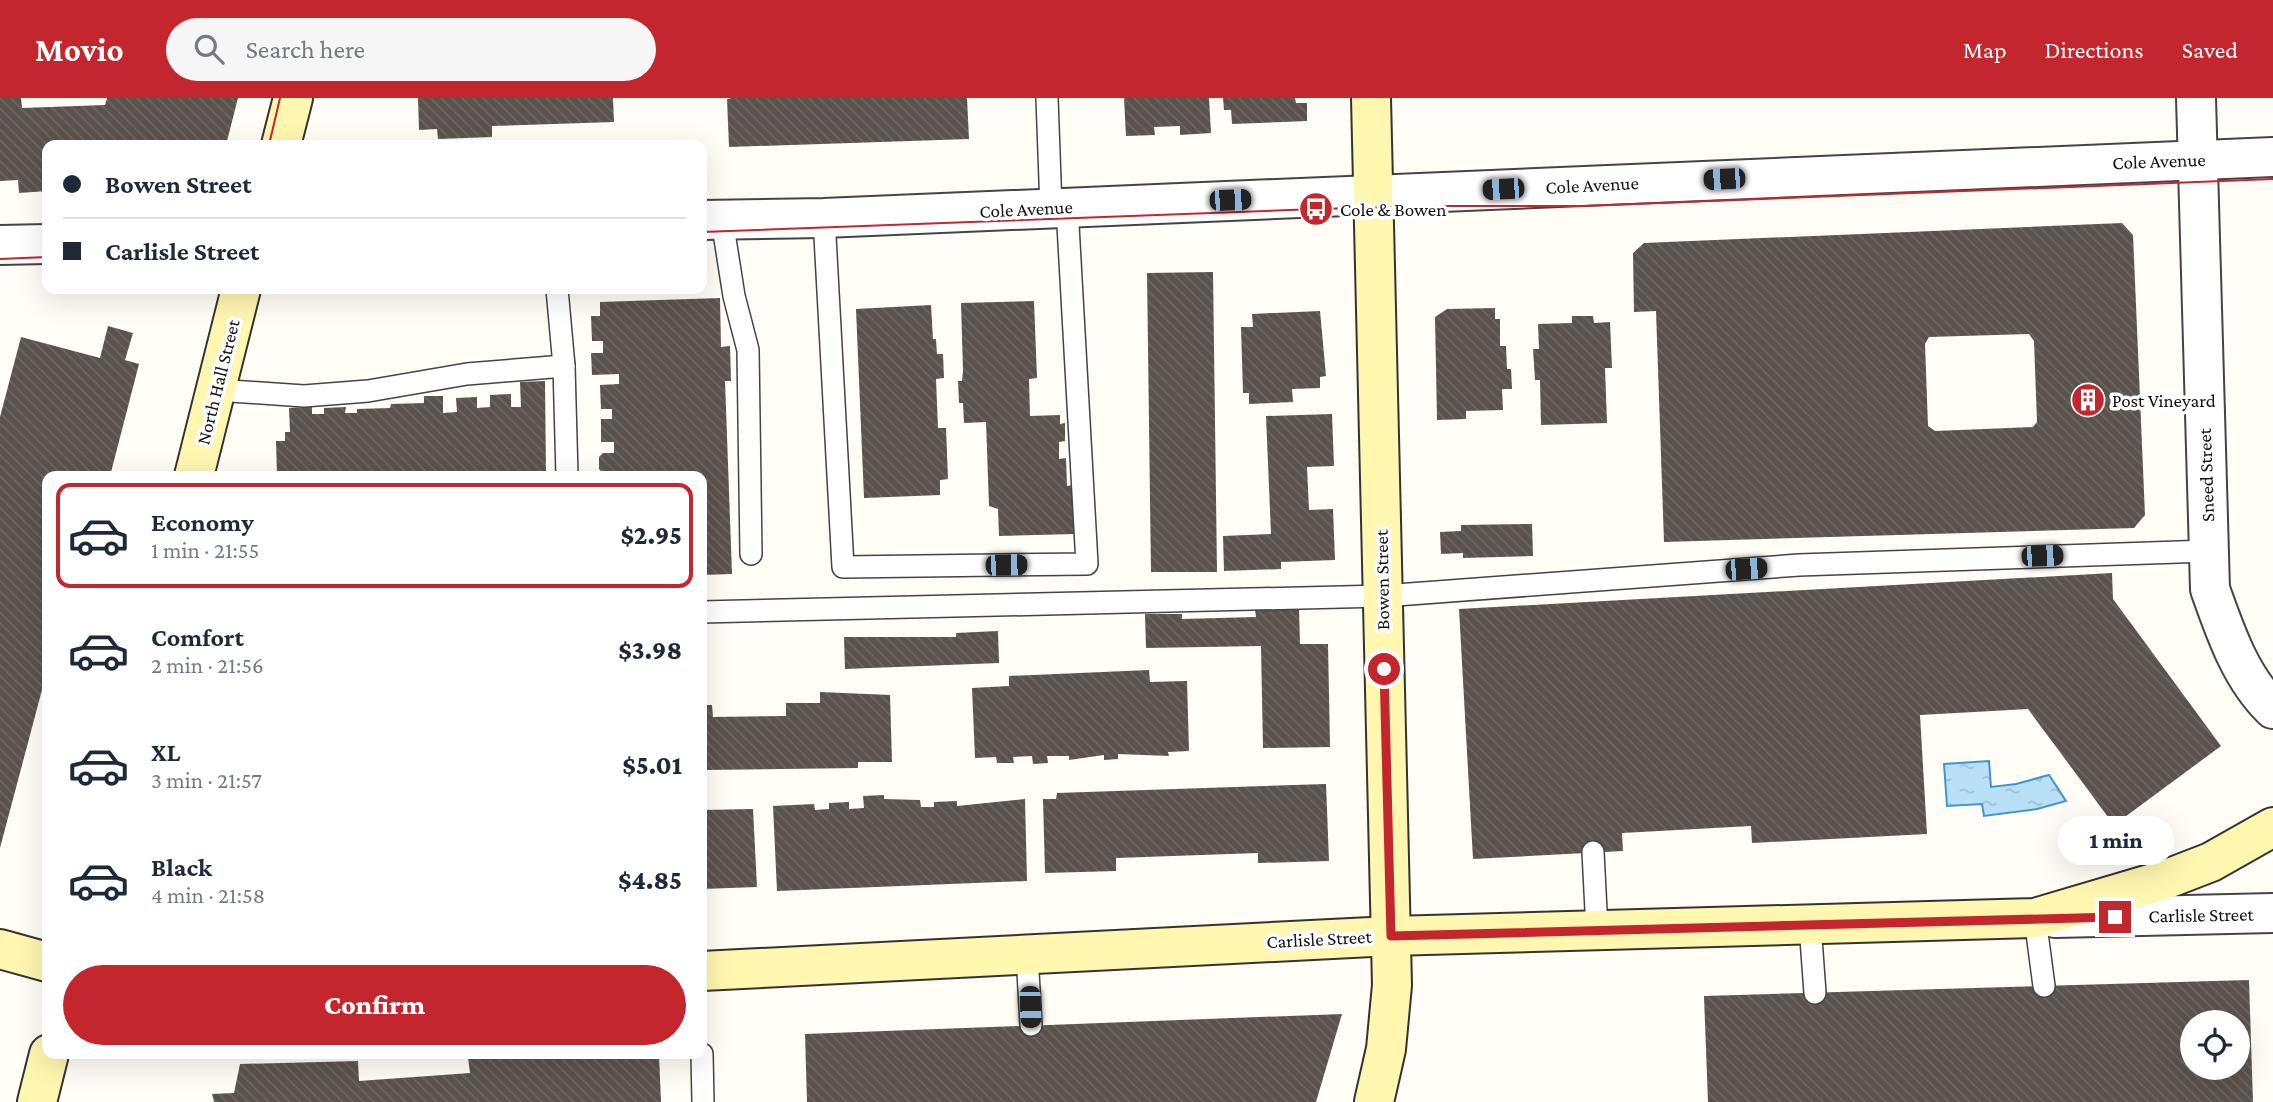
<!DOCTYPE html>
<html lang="en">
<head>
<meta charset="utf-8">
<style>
  body { margin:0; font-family:"Crimson Pro",serif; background:#f6f6f7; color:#1f2937; height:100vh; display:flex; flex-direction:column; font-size:26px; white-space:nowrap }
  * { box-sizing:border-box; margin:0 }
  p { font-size:23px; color:#747a83 }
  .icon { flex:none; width:38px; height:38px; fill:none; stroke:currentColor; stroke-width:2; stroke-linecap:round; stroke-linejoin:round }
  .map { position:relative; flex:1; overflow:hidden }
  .sheet { position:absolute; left:42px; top:373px; width:665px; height:588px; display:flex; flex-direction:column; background:#fff; border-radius:14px; box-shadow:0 7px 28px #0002 }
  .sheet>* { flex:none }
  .hud { position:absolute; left:42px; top:42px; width:665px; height:154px; border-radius:14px; box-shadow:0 7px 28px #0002; display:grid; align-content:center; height:154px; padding:0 21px; background:#fff }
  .fabs { position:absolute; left:2180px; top:912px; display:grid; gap:14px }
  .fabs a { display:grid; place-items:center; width:70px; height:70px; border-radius:50%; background:#fff; box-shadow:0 7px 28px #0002; font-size:35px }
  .end { position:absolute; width:32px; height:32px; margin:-16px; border:9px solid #c4262e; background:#fff; box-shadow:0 0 0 4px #fff }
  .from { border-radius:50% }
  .bubble { position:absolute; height:49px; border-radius:24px; background:#fff; box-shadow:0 7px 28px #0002; font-size:23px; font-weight:800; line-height:49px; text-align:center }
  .car { position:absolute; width:21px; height:42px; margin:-21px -10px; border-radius:9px; box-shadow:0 0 5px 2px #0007; background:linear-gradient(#222 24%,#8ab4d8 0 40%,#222 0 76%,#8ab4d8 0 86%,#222 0) }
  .hud b { display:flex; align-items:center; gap:24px; height:66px; font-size:26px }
  .hud b+b { border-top:2px solid #e0e1e3 }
  .hud i { width:18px; height:18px; background:#1f2937 }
  ul { padding:12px 0 0; list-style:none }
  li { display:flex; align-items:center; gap:21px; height:105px; margin:0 14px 10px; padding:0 7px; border:4px solid transparent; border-radius:14px }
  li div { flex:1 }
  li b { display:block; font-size:26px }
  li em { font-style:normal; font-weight:800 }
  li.current { border-color:#c4262e }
  li>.icon { width:63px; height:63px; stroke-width:1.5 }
  .cta { display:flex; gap:14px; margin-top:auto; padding:14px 21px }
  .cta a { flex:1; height:80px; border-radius:42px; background:#c4262e; color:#fff; font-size:28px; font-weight:800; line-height:80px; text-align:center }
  header { display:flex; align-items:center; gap:42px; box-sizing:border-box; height:98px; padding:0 35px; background:#c4262e; color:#fff }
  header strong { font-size:33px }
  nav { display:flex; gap:38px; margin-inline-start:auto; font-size:24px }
  .search { width:490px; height:63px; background:#f6f6f7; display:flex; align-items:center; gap:18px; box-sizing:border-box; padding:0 24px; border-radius:38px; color:#747a83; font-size:26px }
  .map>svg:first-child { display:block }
  .water { fill:url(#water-ripples); stroke:#3f96cf; stroke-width:2 }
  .building { fill:url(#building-back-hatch); fill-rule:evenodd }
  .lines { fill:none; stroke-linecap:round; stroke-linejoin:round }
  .lane-casing { stroke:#444; stroke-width:24 }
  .street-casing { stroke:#444; stroke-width:42 }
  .secondary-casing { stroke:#333; stroke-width:42 }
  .lane { stroke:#fff; stroke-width:21 }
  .street { stroke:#fff; stroke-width:38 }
  .secondary { stroke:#fff6b0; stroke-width:38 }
  .tram { stroke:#c4262e; stroke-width:2 }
  .route { stroke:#c4262e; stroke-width:9 }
  .labels { text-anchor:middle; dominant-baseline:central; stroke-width:7; stroke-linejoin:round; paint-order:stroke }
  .street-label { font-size:19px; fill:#111; stroke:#fff }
  .poi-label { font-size:19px; fill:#111; stroke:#fff; text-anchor:start }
</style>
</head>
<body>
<header>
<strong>Movio</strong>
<div class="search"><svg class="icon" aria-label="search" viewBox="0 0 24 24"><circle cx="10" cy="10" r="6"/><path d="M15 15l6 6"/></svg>Search here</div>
<nav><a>Map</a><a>Directions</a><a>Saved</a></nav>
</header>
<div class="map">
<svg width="2273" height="1004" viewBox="0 0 2273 1004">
  <defs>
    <pattern id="water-ripples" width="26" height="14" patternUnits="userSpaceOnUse" patternTransform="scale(1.75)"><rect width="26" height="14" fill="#b9e0f7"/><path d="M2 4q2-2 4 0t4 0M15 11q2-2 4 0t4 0" fill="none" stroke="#9ebfd3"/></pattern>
    <pattern id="building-back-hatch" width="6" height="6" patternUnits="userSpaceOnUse" patternTransform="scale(1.75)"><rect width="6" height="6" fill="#5a524d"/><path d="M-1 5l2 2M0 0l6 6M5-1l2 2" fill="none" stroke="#6d6662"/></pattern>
  </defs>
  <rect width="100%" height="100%" fill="#fffdf5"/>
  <path class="water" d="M1989,663L1991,689L2016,686L2049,677L2066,703L2037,711L1984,718L1982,706L1947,708L1944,666Z"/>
  <g class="building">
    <path d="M0,0H21L22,10L105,7L107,0H238L226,47H47V93L19,95L18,82L0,83Z"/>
    <path d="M418,0H613L614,24L492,28V39L438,41L437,31L419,32Z"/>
    <path d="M732,0H967L969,41L729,49L727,1Z"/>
    <path d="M1124,0H1209L1211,35L1180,37V28L1154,29L1155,37L1126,38Z"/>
    <path d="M1223,0H1295L1296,5H1307V23L1232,26L1231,12H1224Z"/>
    <path d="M2122,125L2133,137L2145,417L2134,430L1664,444L1656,213L1634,214L1633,155L1644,145ZM2029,236L2034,243L2037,324L2033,329L1935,333L1928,328L1925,246L1929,239Z"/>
    <path d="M1213,174L1217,474H1151L1147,175Z"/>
    <path d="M720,200L721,249L730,248L731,283H725L732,476L702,477V378H614V376H604L599,371V359L603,355H614V344H601V321H612V311H601L600,287L619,286V276L592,277L591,255H603V243H592L591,218H600V204Z"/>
    <path d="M1034,203L1037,280L1029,281L1030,318L1060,317V326L1065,325V343L1059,344V361L1066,360L1067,388L1073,387L1075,436L999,438L998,411L989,408L986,324L964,325L963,305H959L958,283H962L963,273L961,205Z"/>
    <path d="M931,207L933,241H936L937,256H943L944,280L936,281L938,330H946L948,381L940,382V397L864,400L856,211Z"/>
    <path d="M1495,210V221H1500V248H1506L1507,271H1511L1512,291H1502L1503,312L1466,313V321L1437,322L1435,219L1447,211Z"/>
    <path d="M1320,213L1326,278L1320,279V290L1292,291L1293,304L1249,306V295H1243L1241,229H1253L1252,216Z"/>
    <path d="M1572,218H1593L1594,225L1610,224L1612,270H1605L1607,325L1541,327L1540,282H1535L1533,251H1539L1538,226L1572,225Z"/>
    <path d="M108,228L133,235L125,262L139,266L110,378H47V573L0,750V319L21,239L100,260Z"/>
    <path d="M545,283L546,378H277L276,343H285V334H290L289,310L312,309V316H324V310L346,309L345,315H357V311L390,310L391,306L424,305V298H443V315L457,314L456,300L477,299V310L490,309V297L511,296V309H521L520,284Z"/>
    <path d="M1332,316L1334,368L1307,369L1309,412L1333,411L1335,462L1281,464V471L1224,473L1223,438L1271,436L1266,318Z"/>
    <path d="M1532,426L1533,458L1463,460V455L1441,456L1440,434L1461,433V427Z"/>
    <path d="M2112,475L2113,501L2221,648L2114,727L2028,611L1920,617L1927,736L1752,745L1751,728L1622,735L1623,753L1473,761L1459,511Z"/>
    <path d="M1299,511L1300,546H1328L1330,649L1263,650L1261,548L1146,550L1145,516H1182V521L1256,519L1255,512Z"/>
    <path d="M998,533L999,565L845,571L844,539H956V535Z"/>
    <path d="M1149,572L1150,584L1187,583L1189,653L1168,654L1169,658L1118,656V661L1104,662V657L1069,662V658H1047L1048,665L1033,666L1032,658L1013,659L1014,665H997L996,659L975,660L972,590L1009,588V578Z"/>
    <path d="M820,594L890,597L892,664H858V670L702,672V607H712L713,619L786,618V605H820Z"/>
    <path d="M1326,686L1329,763L1258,765V755L1116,760V773L1045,775L1043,701H1056L1057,695Z"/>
    <path d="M884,697V701L920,702L921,709H934V704L957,703V708L1025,701L1027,783L777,793L773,708L814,706L815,712L829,711V705L849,704V711L864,710L863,698Z"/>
    <path d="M753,711L757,789L702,791V712Z"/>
    <path d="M2249,882L2253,1004H1708L1704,898ZM2193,924H2238V970H2193Z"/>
    <path d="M1342,916L1316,1004H807L805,936Z"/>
    <path d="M659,957L661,1004H214L212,996L234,995L240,966L358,963L359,983L470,975L468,960Z"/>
  </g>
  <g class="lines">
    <g class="lane-casing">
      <g id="lane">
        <path d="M1047,0L1051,110"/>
        <path d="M824,120L843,469L1087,466L1067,109"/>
        <path d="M722,122L734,198L748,252L751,456"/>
        <path d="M557,191L564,268L567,378"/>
        <path d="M216,292L304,298L368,293L467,276L564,268"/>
        <path d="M702,514L1383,498L1799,467L2208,453"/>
        <path d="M1593,754L1597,832"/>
        <path d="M2035,820L2044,888"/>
        <path d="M1810,827L1815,895"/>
        <path d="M1027,856L1031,927"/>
        <path d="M702,956L703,1004"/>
      </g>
    </g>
    <g class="street-casing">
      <g id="street">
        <path d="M2196,0L2210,491C2225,533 2240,579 2273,611"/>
        <path d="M702,122L824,120L2273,59"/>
        <path d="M0,147L47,146"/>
        <path d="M2055,820L2273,815"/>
      </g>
    </g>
    <g class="secondary-casing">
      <g id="secondary">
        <path d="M1371,0L1392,887L1386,951L1374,1004"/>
        <path d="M281,47L293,0"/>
        <path d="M194,378L241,191"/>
        <path d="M0,851L47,864"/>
        <path d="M702,873L1391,838L2035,820L2167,781L2211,764L2273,729"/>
        <path d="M37,1004L49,956"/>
      </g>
    </g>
    <use href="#lane" class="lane"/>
    <use href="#street" class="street"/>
    <use href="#secondary" class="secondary"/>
    <g class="tram">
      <path d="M269,47L280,0"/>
      <path d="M702,134L1316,111L1446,108H1583L2273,81"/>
      <path d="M0,161L47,159"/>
    </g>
  </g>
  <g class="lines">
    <path class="route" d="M1384,571L1391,838L2115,819"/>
  </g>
  <defs>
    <g id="bus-disc" transform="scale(1.75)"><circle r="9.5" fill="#c4262e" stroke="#fff"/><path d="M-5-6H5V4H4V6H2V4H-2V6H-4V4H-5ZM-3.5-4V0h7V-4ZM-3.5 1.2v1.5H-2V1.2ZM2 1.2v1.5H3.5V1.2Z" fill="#fff"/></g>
    <g id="building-disc" transform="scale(1.75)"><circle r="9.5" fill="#c4262e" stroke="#fff"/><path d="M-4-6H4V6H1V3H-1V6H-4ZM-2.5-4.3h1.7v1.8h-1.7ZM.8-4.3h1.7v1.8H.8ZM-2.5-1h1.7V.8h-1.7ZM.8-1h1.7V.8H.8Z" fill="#fff"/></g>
  </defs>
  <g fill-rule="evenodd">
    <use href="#bus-disc" x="1316" y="111"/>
    <use href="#building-disc" x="2088" y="302"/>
  </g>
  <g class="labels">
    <g class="street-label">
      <text transform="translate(2159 63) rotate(-2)">Cole Avenue</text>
      <text transform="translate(1592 87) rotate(-3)">Cole Avenue</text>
      <text transform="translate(1026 111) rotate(-3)">Cole Avenue</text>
      <text transform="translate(218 284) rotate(-76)">North Hall Street</text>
      <text transform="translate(2206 377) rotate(-92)">Sneed Street</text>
      <text transform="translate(1382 482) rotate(-91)">Bowen Street</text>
      <text transform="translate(2201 817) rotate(-1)">Carlisle Street</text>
      <text transform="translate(1319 841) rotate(-3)">Carlisle Street</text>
    </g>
    <g class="poi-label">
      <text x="1340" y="111">Cole &amp; Bowen</text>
      <text x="2112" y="302">Post Vineyard</text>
    </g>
  </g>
</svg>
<div class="fabs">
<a><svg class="icon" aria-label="locate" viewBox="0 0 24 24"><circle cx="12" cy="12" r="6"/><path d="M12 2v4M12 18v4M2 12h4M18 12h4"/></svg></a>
</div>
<i class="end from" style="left:1384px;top:571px"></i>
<i class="end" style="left:2115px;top:819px"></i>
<div class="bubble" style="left:2058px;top:718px;width:116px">1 min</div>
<i class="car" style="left:1724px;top:81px;rotate:267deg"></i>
<i class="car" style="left:1503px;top:91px;rotate:267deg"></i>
<i class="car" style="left:1230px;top:102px;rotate:88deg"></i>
<i class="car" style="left:2042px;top:458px;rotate:88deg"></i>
<i class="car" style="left:1006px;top:467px;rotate:89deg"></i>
<i class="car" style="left:1746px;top:471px;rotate:86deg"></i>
<i class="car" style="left:1030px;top:909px;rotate:178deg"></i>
<div class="hud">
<b><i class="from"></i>Bowen Street</b>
<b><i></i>Carlisle Street</b>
</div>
<section class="sheet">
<ul>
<li class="current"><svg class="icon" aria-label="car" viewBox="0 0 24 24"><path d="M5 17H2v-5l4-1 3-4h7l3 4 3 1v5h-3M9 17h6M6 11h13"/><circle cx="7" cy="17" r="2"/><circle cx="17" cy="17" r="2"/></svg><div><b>Economy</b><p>1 min · 21:55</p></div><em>$2.95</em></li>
<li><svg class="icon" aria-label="car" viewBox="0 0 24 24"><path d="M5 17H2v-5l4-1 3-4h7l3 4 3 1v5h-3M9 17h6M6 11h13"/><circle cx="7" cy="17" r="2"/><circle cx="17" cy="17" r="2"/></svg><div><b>Comfort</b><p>2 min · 21:56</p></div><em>$3.98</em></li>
<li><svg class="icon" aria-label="car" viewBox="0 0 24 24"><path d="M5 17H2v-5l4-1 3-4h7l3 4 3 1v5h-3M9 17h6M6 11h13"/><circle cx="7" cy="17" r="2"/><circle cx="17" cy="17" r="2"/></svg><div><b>XL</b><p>3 min · 21:57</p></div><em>$5.01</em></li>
<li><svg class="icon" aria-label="car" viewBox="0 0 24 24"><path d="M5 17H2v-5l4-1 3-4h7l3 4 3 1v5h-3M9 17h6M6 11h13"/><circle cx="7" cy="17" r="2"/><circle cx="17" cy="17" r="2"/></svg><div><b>Black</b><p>4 min · 21:58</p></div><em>$4.85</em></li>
</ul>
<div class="cta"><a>Confirm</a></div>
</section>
</div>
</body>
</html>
